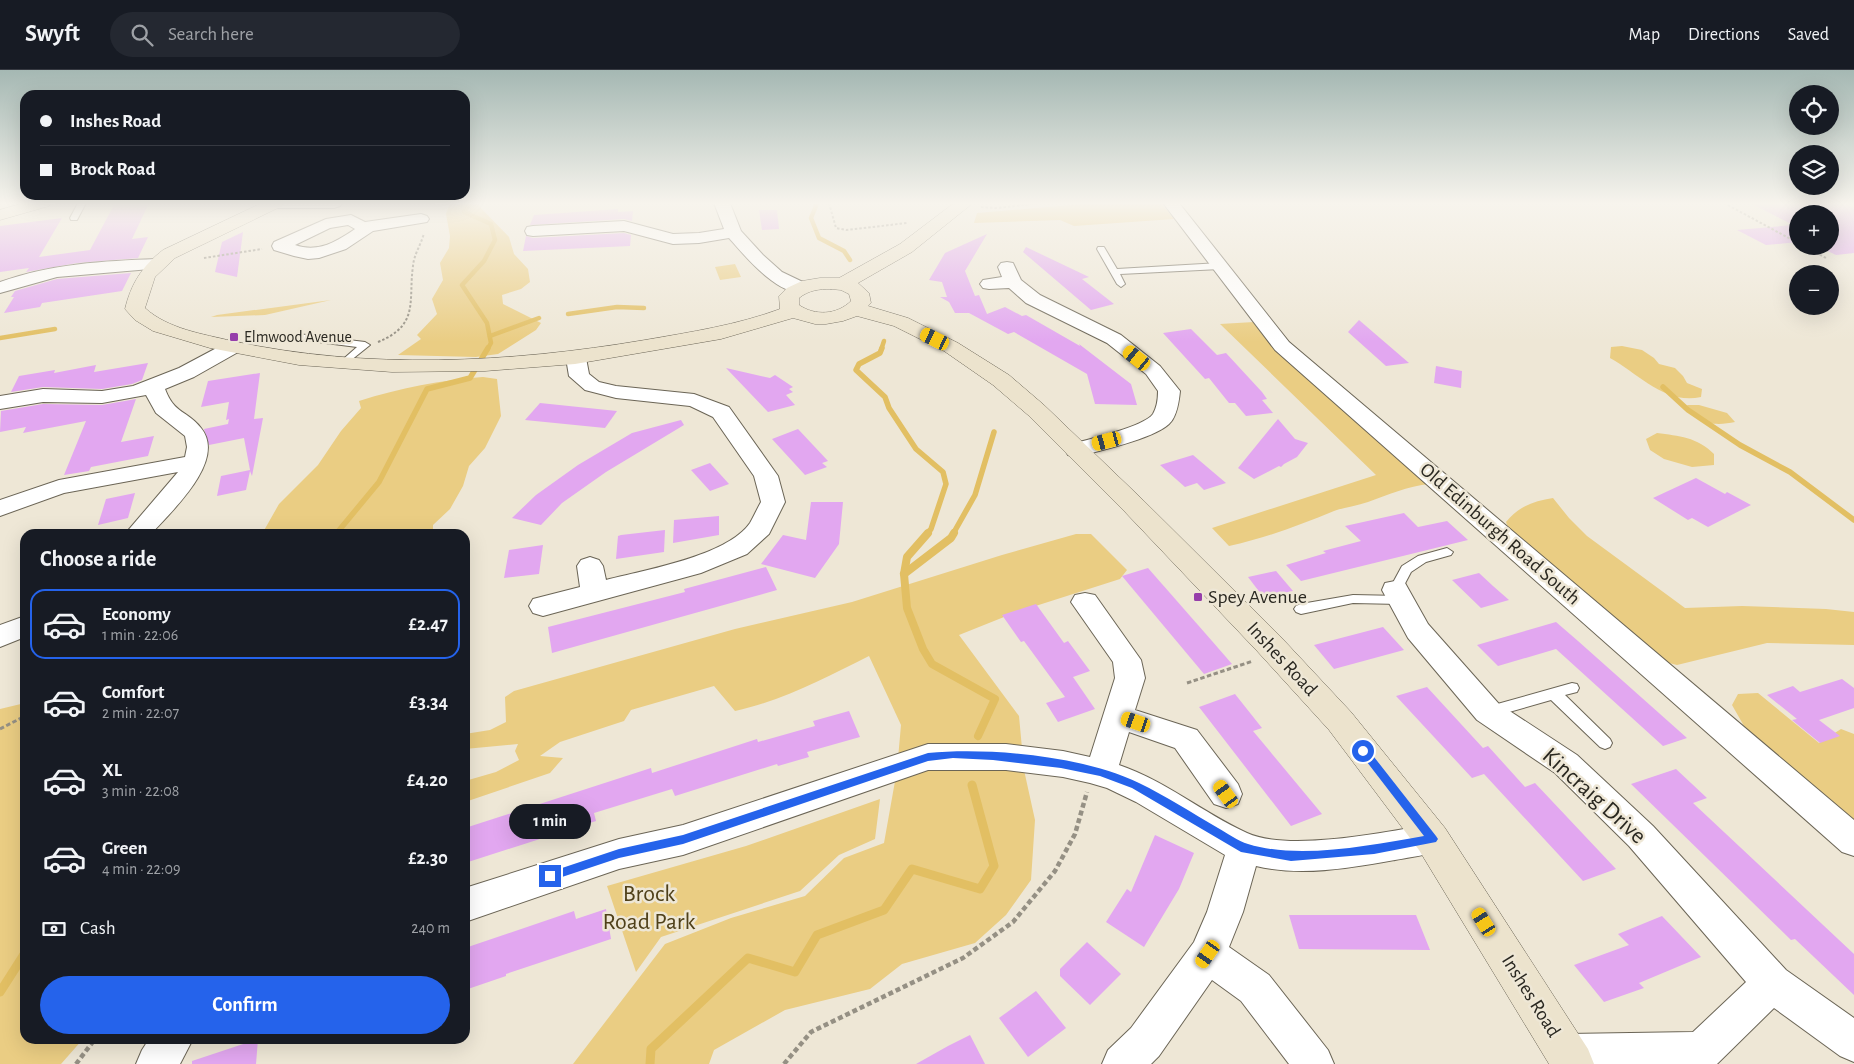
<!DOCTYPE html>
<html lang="en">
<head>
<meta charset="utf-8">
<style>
  body { margin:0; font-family:"Alegreya Sans",sans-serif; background:#242831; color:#f1f3f6; height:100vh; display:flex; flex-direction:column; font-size:19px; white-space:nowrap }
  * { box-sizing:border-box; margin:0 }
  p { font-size:16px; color:#9ea1a6 }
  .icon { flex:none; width:28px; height:28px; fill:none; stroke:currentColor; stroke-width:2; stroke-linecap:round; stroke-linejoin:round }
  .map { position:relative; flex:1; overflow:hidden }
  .drawer { position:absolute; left:20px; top:459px; width:450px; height:515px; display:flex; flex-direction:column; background:#171b24; border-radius:15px; box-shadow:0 5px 20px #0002 }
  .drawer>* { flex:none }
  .banner { position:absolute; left:20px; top:20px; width:450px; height:110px; border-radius:15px; box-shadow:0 5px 20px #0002; display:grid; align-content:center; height:110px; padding:0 20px; background:#171b24 }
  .controls { position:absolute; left:1789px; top:15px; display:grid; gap:10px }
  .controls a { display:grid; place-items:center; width:50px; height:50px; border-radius:50%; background:#171b24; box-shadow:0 5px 20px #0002; font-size:25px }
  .end { position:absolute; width:22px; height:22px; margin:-11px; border:6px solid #2563eb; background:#fff; box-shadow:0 0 0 2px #fff }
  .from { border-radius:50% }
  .bubble { position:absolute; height:35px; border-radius:18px; background:#171b24; box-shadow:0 5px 20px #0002; font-size:16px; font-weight:600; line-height:35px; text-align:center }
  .car { position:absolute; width:15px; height:30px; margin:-15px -8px; border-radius:6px; box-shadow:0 0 4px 1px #0007; background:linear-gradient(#f5c518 24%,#345 0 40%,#f5c518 0 76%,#345 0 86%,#f5c518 0) }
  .banner b { display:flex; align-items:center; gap:18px; height:48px; font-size:19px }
  .banner b+b { border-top:1px solid #363941 }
  .banner i { width:12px; height:12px; background:#f1f3f6 }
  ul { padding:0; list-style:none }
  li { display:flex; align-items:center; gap:15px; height:70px; margin:0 10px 8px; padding:0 10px; border:2px solid transparent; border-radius:15px }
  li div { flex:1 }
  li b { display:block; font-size:19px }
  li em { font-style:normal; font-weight:600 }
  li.on { border-color:#2563eb }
  li>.icon { width:45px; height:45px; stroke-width:1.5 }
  h2 { padding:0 20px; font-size:22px; line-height:60px }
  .pay { display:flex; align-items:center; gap:12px; height:55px; padding:0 20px; font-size:19px }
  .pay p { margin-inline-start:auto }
  .primary-button { display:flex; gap:10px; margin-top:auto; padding:10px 20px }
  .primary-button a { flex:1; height:58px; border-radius:30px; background:#2563eb; color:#fff; font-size:20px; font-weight:600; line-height:58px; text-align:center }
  header { display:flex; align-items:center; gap:30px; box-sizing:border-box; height:70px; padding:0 25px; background:#171b24; border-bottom:1px solid #363941 }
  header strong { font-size:24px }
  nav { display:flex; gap:28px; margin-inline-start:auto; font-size:18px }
  .search { width:350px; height:45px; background:#242831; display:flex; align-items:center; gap:12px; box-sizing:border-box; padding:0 18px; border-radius:28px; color:#9ea1a6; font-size:19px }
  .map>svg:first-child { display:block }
  .green { fill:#eacd83 }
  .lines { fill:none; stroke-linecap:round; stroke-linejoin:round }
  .stream-far3 { stroke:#e2bf63; stroke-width:4.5 }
  .stream-far2 { stroke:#e2bf63; stroke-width:5.5 }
  .stream-far1 { stroke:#e2bf63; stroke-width:8 }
  .stream { stroke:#e2bf63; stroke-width:9 }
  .building { fill:#e2a7f0 }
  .lane-casing { stroke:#6b6556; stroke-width:2 }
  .street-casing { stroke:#6b6556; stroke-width:2 }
  .secondary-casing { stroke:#6b6556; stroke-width:1 }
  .path-far2 { stroke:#959084; stroke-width:2; stroke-dasharray:2.5 2; stroke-linecap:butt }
  .path-far1 { stroke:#959084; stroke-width:3; stroke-dasharray:4.5 2.5; stroke-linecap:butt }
  .path { stroke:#959084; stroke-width:4.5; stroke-dasharray:5 3; stroke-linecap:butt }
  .lane { fill:#fff; fill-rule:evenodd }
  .street { fill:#fff; fill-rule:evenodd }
  .secondary { fill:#ece3cd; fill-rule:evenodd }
  .route { fill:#2563eb }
  .poi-dot { fill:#963eaa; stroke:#eee7d6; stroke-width:2 }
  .labels { text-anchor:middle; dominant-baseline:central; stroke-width:5; stroke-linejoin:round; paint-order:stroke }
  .far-poi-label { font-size:16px; fill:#2a2821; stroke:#eee7d6; text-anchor:start }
  .street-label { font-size:20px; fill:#2a2821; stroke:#eee7d6 }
  .poi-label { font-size:20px; fill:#2a2821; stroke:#eee7d6; text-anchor:start }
  .near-street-label { font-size:24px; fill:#2a2821; stroke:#eee7d6 }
  .near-park-label { font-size:24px; fill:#4f4019; stroke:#eee7d6 }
</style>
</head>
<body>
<header>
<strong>Swyft</strong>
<div class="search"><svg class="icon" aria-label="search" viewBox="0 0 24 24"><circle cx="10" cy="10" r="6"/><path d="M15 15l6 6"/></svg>Search here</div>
<nav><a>Map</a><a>Directions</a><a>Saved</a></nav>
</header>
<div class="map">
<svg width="1854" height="994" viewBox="0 0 1854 994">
  <rect width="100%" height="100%" fill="#eee7d6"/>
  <g class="green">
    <path d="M450,133H480L479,136L509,167L514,184L528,199L530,212L521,219L502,225L503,234L541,253L536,260L498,284L476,287L398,285L421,269L417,265L437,244L432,229L443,210L440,193L449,178L450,166L446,144Z"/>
    <path d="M1095,133H1161L1174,149L1074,156L1060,150L974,153L977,143Z"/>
    <path d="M735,194L741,207L720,210L715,197Z"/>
    <path d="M331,230L265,245L211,247L217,245Z"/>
    <path d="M1254,252L1269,272L1430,414C1407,416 1388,425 1368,432C1357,436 1345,437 1334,441C1300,455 1266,468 1229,476L1212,458L1376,405L1220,254Z"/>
    <path d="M1622,276L1642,280L1654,288L1659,294L1675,298L1683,306L1687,313L1702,319L1701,327C1665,335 1639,304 1610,288L1611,277Z"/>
    <path d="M483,307L497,309L501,346L485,378L469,396L463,416L450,439L433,455V464H262L279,434L318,395L341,361L361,338L359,331C400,318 441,310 483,307Z"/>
    <path d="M1687,335H1699L1727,343L1735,352C1717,356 1694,355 1687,335Z"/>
    <path d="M1657,363C1679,366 1697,367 1714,384V395L1692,397L1664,389L1650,380L1646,369Z"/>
    <path d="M1553,428L1569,448L1587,466L1685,538L1742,536L1826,539L1854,542V575L1767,573L1677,595L1661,591L1509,460L1506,452C1519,436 1534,431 1553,428Z"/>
    <path d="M1076,464H1091L1127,500L1120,509L1014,543L959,565L1019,646L1024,700L1035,750L1031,810L1006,845L975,873L902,894L870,919L785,940L714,980L709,994H573L665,874L731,848L805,826L844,788L884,773L897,700L901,655L869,586C825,608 784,630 735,641L714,616L631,640L624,651L560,672L540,686L563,688L550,703L465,732V711L496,702L519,690L515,681L518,674L465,679V664L490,660L506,652L505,627L514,621L735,559L852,532L1002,485Z"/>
    <path d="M1758,623L1819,673L1841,659L1854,664V756L1765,681L1744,656L1732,635L1738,624Z"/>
    <path d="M25,633V969H83L61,994H0V639Z"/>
    <path d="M880,729L875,769L839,785L800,821L661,867L636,902L607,816L746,776Z"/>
  </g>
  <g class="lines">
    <g class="stream-far3">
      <path d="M470,133L464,142L491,154L495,170L484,191L462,215L487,253L491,273L487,280"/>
      <path d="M815,133L816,136L811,148L819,168L844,181L850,190"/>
      <path d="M568,244L617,237L644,238"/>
      <path d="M490,266L539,248"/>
      <path d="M0,268L55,259"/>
      <path d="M881,280L884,271"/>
    </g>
    <g class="stream-far2">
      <path d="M882,278L880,283L859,294L856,300L885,327L889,338L916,379L943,402L946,414L931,459L927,464"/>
      <path d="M1663,317L1688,340L1740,375L1790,402L1854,450"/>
      <path d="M336,464L379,412L427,319L470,308L488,278"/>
      <path d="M953,464L975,425L994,362"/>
    </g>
    <g class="stream-far1">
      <path d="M928,463L907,487L904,504L907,538L923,579L932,594L995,629L978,666"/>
      <path d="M904,504L951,468L954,463"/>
    </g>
    <g class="stream">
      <path d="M0,922L25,883"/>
      <path d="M650,994L651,979L748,888L795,902L817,865L884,840L912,799L980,819L994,796L972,715"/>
    </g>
  </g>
  <g class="building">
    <path d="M115,133H149L132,169L148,167L138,188L77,193L26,202L29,198L0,202V156L62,148L39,187L90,180Z"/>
    <path d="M1750,133H1844L1854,138V183L1836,185L1817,176H1830V144H1798V172L1766,175L1737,160L1793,155Z"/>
    <path d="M618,139V142L633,141L632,151L624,149L530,155L534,145Z"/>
    <path d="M759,140H777L779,159L762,160Z"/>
    <path d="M243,162L237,207L215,202L222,172Z"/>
    <path d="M624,163L631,165L630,176L523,181L526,166L533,168Z"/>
    <path d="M987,164L965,201L975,226L979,225L987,244L1005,237L1022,246L1026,245L1080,276L1079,274L1131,314L1137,335L1095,334L1087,304L1014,262L1008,264L969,243H955L949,232L940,227H947L942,212L929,210L945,183Z"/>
    <path d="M1026,177L1089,207L1082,209L1114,234L1091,240L1023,182Z"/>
    <path d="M131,203L122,221L42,233L40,237L4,243L14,227H11L15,221L57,209Z"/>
    <path d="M1359,250L1409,293L1386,296L1348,262Z"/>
    <path d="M1191,259L1217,285L1226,283L1262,322L1267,329L1262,330L1273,343L1246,346L1235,333H1229L1209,308L1205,309L1163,263Z"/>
    <path d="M148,293L142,310L132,314L102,319L43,317L11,322L19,306L55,300L54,303L96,295L94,302Z"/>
    <path d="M1436,296L1462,301L1461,318L1434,313Z"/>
    <path d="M726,298L770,308L775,305L793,317L789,319L793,322L786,325L795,335L768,342Z"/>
    <path d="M260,303L254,349L263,348L252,406L250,401L246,420L217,426L221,406L250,400L244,368L209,375L204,359L228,354L229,349L226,350L229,332L201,337L208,311Z"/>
    <path d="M136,329L121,372L154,366L148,386L91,397L89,401L64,405L86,351L23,363L26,357L0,362L1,341L43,334L102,335Z"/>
    <path d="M540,333L617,341L605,358L525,350Z"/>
    <path d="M1278,349L1295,369L1308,373L1297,387L1284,394L1281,397L1279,396L1254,409L1238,398Z"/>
    <path d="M681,350L684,355L606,402L562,433L541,455L512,448L536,425L578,395L632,363Z"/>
    <path d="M798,359L828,391L822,393L827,397L805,405L772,369Z"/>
    <path d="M1193,385L1226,413L1204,420L1197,413L1185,417L1160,395Z"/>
    <path d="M710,393L729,414L710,421L691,400Z"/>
    <path d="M1696,408L1725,424L1727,422L1751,435L1708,457L1692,448L1688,450L1653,428Z"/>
    <path d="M135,423L128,448L98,455L106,429Z"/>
    <path d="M811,432H843L839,474L815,508L761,494L783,465L806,470Z"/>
    <path d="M1404,443L1418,457L1447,451L1468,470L1301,511L1286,495L1326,483L1323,481L1361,471L1345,456Z"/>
    <path d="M719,446V465L673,473L674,450Z"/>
    <path d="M665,460L664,482L616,489L618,466L621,465Z"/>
    <path d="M543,475L539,504L504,508L509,480Z"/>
    <path d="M766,497L777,520L552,583L548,557L685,522L684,519Z"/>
    <path d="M1148,498L1212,571L1232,594L1204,604L1122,506Z"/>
    <path d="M1276,501L1293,521L1264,528L1248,507Z"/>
    <path d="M1479,503L1493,516L1509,530L1481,538L1452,510Z"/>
    <path d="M1036,534L1064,573L1068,571L1090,601L1073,607L1095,639L1058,652L1046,633L1065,627L1024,571L1021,572L1002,545Z"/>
    <path d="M1556,552L1578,571L1687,668L1663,676L1556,579L1498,596L1477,575Z"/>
    <path d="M1383,557L1404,580L1334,599L1314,575Z"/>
    <path d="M1842,609L1854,618V638L1819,650L1840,666L1820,673L1792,650L1797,649L1767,625L1793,616L1800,622Z"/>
    <path d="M1427,617L1483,678L1488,676L1525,717L1535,713L1616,799L1583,811L1484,704L1472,708L1396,626Z"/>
    <path d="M1235,624L1262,658L1253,661L1322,744L1291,756L1199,637Z"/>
    <path d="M849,641L860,667L807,682L809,687L778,696L777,694L675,726L672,719L594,743L596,751L465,793V758L651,698L652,703L757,669L758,672L815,656L813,651Z"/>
    <path d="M1676,699L1707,728L1693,733L1854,884V925L1795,869L1791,870L1631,714Z"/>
    <path d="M1155,765L1194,783L1179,819L1144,877L1106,852L1127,819L1131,822Z"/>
    <path d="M606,839L611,869L506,904V906L465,920V878L574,841L576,849Z"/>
    <path d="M1289,845H1416L1430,880L1299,879Z"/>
    <path d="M1662,846L1701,887L1639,913L1644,918L1604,932L1574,895L1629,875L1618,864Z"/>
    <path d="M1087,872L1121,904L1090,935L1060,906V899Z"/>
    <path d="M1036,921L1066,958L1028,987L999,948Z"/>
    <path d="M970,965L985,994H916L948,976Z"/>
    <path d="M258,969L256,994H192V991Z"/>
  </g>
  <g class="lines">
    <g class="lane-casing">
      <g id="lane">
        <path d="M78,133H86L77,150H71L70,148Z"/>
        <path d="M1098,177H1104L1117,199L1220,193L1224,196L1220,199L1120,204L1125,214L1121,217L1117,214L1097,179Z"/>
        <path d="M298,264L365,272L370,275L345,295L340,292L357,277L295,269L293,267Z"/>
        <path d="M1447,478L1453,482L1451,485L1426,492L1411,502L1400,523H1390L1389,520L1402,496L1418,486Z"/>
        <path d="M1353,525L1400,526L1405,527L1406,530L1405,533L1400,534L1353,533L1301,544L1296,542L1294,539L1296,536L1301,534Z"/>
        <path d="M1572,613L1577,614L1579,618L1577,622L1565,625L1610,669L1612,673L1610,677L1605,679L1600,677L1551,630L1488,648L1483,646L1481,642L1483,638Z"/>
      </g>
    </g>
    <g class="street-casing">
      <g id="street">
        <path d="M268,133H342L340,136L334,138H276L270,136Z"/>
        <path d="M714,133H730L741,161L763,185L782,202L807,214L810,218L807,222C780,229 745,186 729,168L699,173L673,174L624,161L533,166L527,165L525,161L527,157L533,156L624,151L673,164L699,163L724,159Z"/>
        <path d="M1163,133H1179L1289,272L1854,750V786L1842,782L1275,280Z"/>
        <path d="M421,144L427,146L429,149L427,152L373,161L346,179L319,188L308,189L294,186L274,180L272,176L274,172L326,149L351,145L365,152ZM348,155L355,159C336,172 318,183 295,175L330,158Z"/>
        <path d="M156,189L162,190L165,194L162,198L57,207L0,223V212C51,194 103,191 156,189Z"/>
        <path d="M1007,192L1013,193L1021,210L1040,225L1121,265L1160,296L1180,321C1179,331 1177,347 1169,354C1153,369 1098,381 1076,387L1068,385L1065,380L1068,375C1085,370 1144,357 1153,344C1157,337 1158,329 1158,321L1146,304L1107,273L1026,233L1009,218L989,219L983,218L980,214L983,210L1002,207L998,197L1001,193Z"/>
        <path d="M233,271L240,273L243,277L240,281L194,307L165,319C175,345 187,340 201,358C227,390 173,440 151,464H125L178,402L64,423L0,446V430L59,410L185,387L187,377L185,366L156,343L146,325L102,333L43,332L0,339V326L43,319L102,321L133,316L179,298L226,273Z"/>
        <path d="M576,282L583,284L586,288L589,304L599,312L616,316L694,324L729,337L778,406L785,432L769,464L747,484L701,503L543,546L533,543L529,536L533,529L580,517L577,496L581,490L590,487L599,490L603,496L606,510C645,500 727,486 750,453C754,446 757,439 761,432L754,406L713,347L690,336L616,328L585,320L569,306L566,288L569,284Z"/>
        <path d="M1395,511L1405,513L1428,554L1499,634L1577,685L1653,756L1786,900L1854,948V992L1840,986L1774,938L1717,994H1552L1548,984L1554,970L1568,964L1693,962L1746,912L1629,776L1555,703L1477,650L1408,568L1382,520L1385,513Z"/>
        <path d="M1085,523L1095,525L1141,590L1145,608L1135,640L1197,660L1238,714L1242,724L1238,734L1226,738L1214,734L1175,678L1129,662L1119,695C1166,711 1203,743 1247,763C1289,782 1386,762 1432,754L1444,759L1449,769L1444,779C1428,785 1412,787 1395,790C1350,798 1301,807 1256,796L1243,842L1229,877L1269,905L1328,980L1334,994H1289L1241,931L1212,910L1159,986L1151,994H1102L1108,980L1131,958L1194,872L1207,842L1225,785L1136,732L1107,718L1090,713L1063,707L1006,700H928L683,785L619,799L465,852V818L619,769L683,755L928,674H1006L1063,681L1090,687L1115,608L1113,592L1071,532L1075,525Z"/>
        <path d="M25,546V567L0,577V555Z"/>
        <path d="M149,969H193L180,994H136L142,980Z"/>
      </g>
    </g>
    <g class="secondary-casing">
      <g id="secondary">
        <path d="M24,133H51L49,136L0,150V140Z"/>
        <path d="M262,133H284L282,136L175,188L155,207L145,238C168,259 203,264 232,271C367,300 509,293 645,270C691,262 737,255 780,239L779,226L787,218L802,211L820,208H839L900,174L954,133H973L912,182L858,213L869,223L871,233L868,236L908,248L958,273L1009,305L1044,335L1143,430L1279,565L1351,642L1445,758L1588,979L1594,994H1549L1419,780L1329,660L1257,581L1125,442L1028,345L993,315L944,281L894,256L857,246L843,251L826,254H815L793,248L721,269L575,294L485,301L392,302L299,295L210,278L153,261L135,250L125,239C131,214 142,196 163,180ZM831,219L841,220L849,224L851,231C837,245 815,246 799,235V228C809,220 819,219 831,219Z"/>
      </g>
    </g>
    <g class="path-far2">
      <path d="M829,133L836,158L846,160L907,153"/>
      <path d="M1724,133L1798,173"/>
      <path d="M981,137L996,138L1042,133"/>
      <path d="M1804,176L1826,188"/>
      <path d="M204,188L262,179"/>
      <path d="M378,272C420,255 408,231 413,196C414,184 421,175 424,163"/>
    </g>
    <g class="path-far1">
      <path d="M1187,613L1253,591"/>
      <path d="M0,659L25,646"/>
    </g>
    <g class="path">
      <path d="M76,994L95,969"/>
      <path d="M784,994L811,962L963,888L1013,852L1055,801L1075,764L1087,722"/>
    </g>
    <use href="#lane" class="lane"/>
    <use href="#street" class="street"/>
    <use href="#secondary" class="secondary"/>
  </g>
  <linearGradient id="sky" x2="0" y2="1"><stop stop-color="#a5b8b3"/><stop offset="0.49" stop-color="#f7f4ed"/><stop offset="1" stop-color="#f7f4ed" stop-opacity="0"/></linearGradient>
  <rect width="1854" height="272" fill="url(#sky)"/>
  <path class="route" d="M1363,677L1367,678L1436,766L1438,769L1436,772L1374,784L1291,791L1241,782L1132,718L1100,706L1061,698L993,690L953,688L928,691L683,774L619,788L550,811L547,810L545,806L547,803L619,779L683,765L928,683C989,677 1084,686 1139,713C1166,726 1192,743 1218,758C1227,763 1238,771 1248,774C1300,790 1371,775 1424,766L1360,683L1358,681Z"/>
  <g class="poi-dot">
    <rect x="229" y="262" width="10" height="10" rx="2.5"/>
    <rect x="1193" y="522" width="10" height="10" rx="2.5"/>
  </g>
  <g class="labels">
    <g class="far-poi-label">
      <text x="244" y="267">Elmwood Avenue</text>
    </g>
    <g class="street-label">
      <text transform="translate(1500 464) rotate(41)">Old Edinburgh Road South</text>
      <text transform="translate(1282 589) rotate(47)">Inshes Road</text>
      <text transform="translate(1531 926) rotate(58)">Inshes Road</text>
    </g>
    <g class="poi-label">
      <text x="1208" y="527">Spey Avenue</text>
    </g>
    <g class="near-street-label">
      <text transform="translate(1594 726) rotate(42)">Kincraig Drive</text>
    </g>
    <g class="near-park-label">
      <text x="649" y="824">Brock<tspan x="649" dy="28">Road Park</tspan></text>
    </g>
  </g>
</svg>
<div class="controls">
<a><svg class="icon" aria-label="locate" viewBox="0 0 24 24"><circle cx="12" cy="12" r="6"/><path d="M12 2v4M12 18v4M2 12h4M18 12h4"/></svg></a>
<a><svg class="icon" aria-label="layers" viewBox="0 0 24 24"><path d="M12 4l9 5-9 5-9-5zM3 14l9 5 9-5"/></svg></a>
<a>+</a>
<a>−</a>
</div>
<i class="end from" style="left:1363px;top:681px"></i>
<i class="end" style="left:550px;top:806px"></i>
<div class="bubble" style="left:509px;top:734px;width:82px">1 min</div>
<i class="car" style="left:935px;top:269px;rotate:296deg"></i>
<i class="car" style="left:1137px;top:288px;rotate:309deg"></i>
<i class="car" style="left:1107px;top:371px;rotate:255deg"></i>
<i class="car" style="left:1136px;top:652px;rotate:289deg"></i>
<i class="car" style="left:1226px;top:724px;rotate:324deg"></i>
<i class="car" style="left:1484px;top:852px;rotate:328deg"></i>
<i class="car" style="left:1208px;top:884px;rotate:215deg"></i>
<div class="banner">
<b><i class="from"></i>Inshes Road</b>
<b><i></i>Brock Road</b>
</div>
<section class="drawer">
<h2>Choose a ride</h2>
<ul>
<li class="on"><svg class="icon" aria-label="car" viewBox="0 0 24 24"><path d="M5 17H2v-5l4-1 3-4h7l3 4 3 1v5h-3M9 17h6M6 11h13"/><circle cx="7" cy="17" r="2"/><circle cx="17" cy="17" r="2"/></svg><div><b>Economy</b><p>1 min · 22:06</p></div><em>£2.47</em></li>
<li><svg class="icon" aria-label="car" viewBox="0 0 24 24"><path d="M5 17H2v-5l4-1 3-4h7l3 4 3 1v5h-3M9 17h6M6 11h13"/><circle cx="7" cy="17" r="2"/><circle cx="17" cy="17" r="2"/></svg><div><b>Comfort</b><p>2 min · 22:07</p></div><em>£3.34</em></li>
<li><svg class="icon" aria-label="car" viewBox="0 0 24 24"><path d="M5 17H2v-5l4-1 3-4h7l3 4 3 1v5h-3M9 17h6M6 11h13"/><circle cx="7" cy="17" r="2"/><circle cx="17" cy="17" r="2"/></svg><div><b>XL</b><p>3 min · 22:08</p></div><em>£4.20</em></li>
<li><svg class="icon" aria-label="car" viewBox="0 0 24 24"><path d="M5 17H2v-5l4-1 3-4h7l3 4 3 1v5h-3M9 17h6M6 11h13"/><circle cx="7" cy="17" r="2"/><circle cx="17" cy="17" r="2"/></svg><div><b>Green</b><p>4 min · 22:09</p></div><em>£2.30</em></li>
</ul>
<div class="pay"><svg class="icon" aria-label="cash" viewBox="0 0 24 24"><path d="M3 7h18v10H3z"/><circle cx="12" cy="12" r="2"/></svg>Cash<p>240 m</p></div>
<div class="primary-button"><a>Confirm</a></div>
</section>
</div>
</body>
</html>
